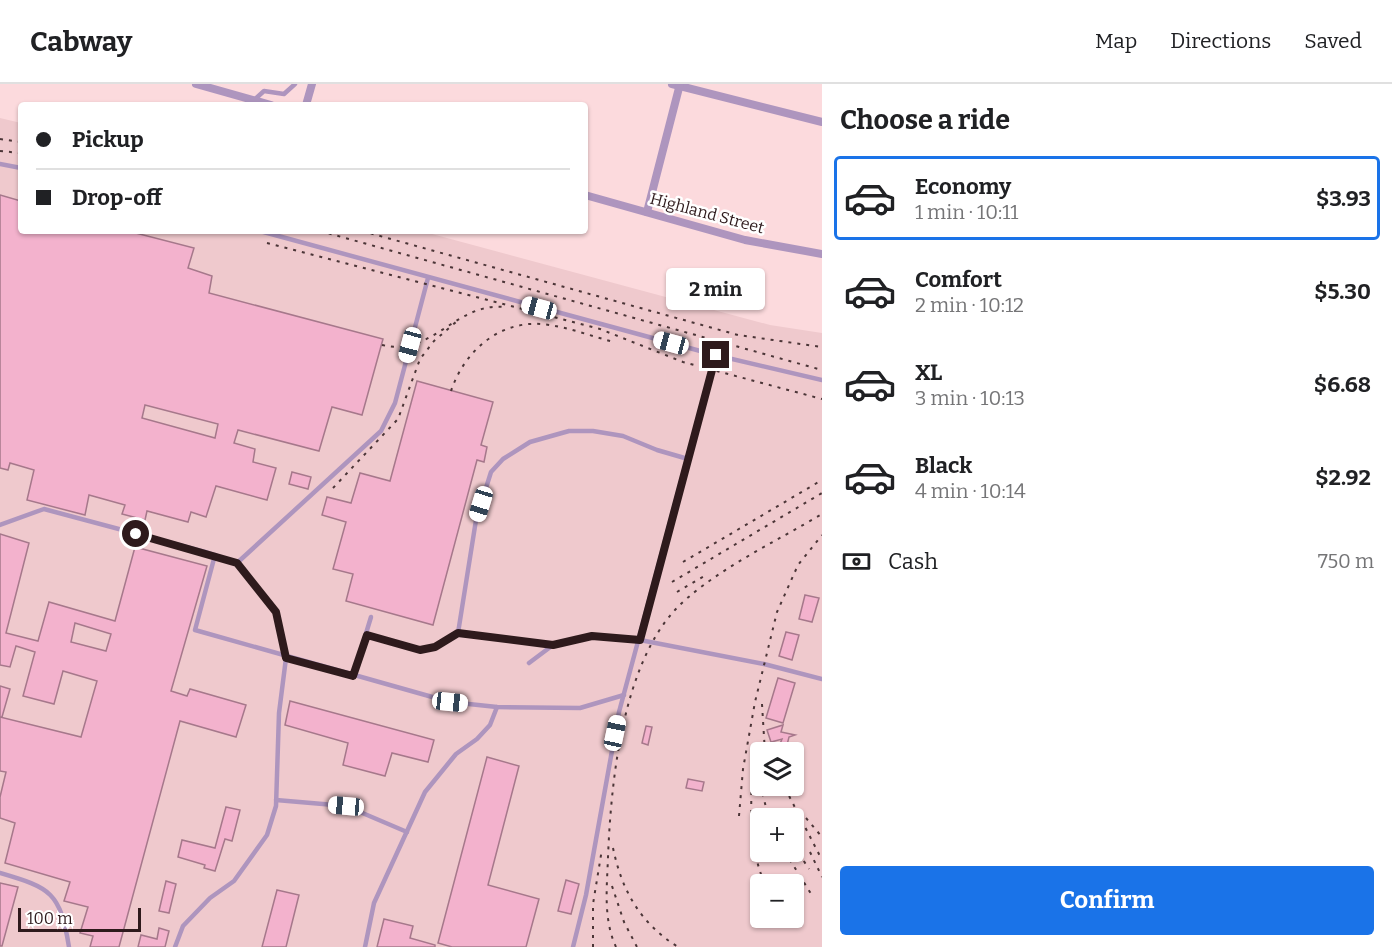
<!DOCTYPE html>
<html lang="en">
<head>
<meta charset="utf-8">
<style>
  body { margin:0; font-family:Bitter,serif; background:#f2f2f2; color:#202124; height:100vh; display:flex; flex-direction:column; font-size:22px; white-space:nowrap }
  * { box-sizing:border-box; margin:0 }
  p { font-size:20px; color:#757577 }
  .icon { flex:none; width:33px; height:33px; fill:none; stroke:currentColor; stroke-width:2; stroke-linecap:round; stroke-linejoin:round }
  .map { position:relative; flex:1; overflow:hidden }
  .details { display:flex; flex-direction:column; background:#fff; width:570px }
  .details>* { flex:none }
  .guide { position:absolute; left:18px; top:18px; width:570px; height:132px; border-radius:6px; box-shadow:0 2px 4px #0004; display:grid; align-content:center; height:132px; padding:0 18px; background:#fff }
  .buttons { position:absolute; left:750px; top:658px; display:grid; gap:12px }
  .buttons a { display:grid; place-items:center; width:54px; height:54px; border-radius:6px; background:#fff; box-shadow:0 2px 4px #0004; font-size:30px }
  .scale { position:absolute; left:18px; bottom:15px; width:123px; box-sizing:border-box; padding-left:6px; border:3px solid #2e1a1c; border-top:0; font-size:16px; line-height:21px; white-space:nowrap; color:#2e1a1c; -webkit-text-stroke:4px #fff; paint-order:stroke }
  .end { position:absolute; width:27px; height:27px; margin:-14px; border:8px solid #2e1a1c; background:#fff; box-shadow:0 0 0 3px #fff }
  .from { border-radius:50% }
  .bubble { position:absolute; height:42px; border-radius:6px; background:#fff; box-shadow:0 2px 4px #0004; font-size:20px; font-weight:700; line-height:42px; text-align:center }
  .car { position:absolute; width:18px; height:36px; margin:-18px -9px; border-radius:8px; box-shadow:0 0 4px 2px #0007; background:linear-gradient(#fff 24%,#345 0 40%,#fff 0 76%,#345 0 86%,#fff 0) }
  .guide b { display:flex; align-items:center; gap:21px; height:57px; font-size:22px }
  .guide b+b { border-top:2px solid #e0e0e0 }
  .guide i { width:15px; height:15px; background:#202124 }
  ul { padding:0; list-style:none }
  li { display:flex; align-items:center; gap:18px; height:84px; margin:0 12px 9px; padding:0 6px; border:3px solid transparent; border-radius:6px }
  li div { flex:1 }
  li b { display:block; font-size:22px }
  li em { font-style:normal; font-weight:700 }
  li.selected { border-color:#1a73e8 }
  li>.icon { width:54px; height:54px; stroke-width:1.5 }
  h2 { padding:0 18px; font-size:27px; line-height:72px }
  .pay { display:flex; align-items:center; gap:15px; height:66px; padding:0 18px; font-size:22px }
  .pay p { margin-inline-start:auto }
  .primary-button { display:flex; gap:12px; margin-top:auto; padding:12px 18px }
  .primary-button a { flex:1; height:69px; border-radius:6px; background:#1a73e8; color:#fff; font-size:24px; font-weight:700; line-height:69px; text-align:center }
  header { display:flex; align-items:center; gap:36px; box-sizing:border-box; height:84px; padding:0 30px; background:#fff; border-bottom:2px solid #e0e0e0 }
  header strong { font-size:28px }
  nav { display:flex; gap:33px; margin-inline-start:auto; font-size:21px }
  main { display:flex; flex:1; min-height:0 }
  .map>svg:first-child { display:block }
  .built { fill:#efc9cd; fill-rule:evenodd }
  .building { fill:#f3b2cd; stroke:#a6788b; stroke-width:1.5; fill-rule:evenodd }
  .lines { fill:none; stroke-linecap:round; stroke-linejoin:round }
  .lane { stroke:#ae95be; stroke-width:4.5 }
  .street { stroke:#ae95be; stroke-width:8 }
  .rail { stroke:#4b3537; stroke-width:2; stroke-dasharray:3 6; stroke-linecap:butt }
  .route { stroke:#2e1a1c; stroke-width:8 }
  .labels { text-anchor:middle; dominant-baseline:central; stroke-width:5; stroke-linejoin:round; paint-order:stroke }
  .street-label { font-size:16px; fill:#2e1a1c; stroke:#fff }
</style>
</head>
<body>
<header>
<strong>Cabway</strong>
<nav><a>Map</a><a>Directions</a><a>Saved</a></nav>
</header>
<main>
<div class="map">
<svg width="822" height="863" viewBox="0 0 822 863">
  <rect width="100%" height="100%" fill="#fcdadd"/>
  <path class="built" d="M0,34L21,39V147H421L770,241L822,249V863H0ZM760,669H794V702H760ZM760,735H794V768H760ZM760,801H794V834H760Z"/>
  <g class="building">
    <path d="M0,111L21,117V147H128L194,164L188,184L212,192L209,209L383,255L362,331L332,323L319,367L238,346L234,359L255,365L253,378L276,384L267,416L216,402L206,433L191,428L188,438L147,427L145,436L122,430L125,421L89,411L85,431L27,416L34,386L10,379L8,386L0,384ZM145,321L218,340L215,354L142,334Z"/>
    <path d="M417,297L493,318L481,361L487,363L484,378L477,376L433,541L346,517L353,490L333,485L346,438L322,431L327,413L351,419L360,389L390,397Z"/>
    <path d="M292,388L311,393L308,405L289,400Z"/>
    <path d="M0,450L29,459L6,549L38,557L49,518L115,537L135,463L207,482L171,607L187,612L190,605L246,621L236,653L180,637L119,863H90L93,852L80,849L88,823L64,817L70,798L5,779L15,739L0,734V713L6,688L0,687V633L81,653L97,597L63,587L54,620L23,612L35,568L16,562L10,583L0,581ZM75,539L111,550L106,567L71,558Z"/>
    <path d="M805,511L819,514L812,538L799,535Z"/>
    <path d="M786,548L799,551L792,576L779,572Z"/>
    <path d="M778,594L795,599L783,639L766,634Z"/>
    <path d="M0,602L10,605L2,633H0Z"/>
    <path d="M290,617L434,656L428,678L392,669L385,692L343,681L348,659L285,641Z"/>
    <path d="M783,641L781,648L795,651L789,653L787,661L780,660L782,655L771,658L767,646Z"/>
    <path d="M646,642L652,643L648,661L642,659Z"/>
    <path d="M487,673L519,682L488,801L539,815L526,863H452L438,859Z"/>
    <path d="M688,695L704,698L702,707L686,704Z"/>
    <path d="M226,723L240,726L232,757L225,755L215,787L204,784L205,781L178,773L182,756L215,764Z"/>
    <path d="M566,796L579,800L571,830L558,827Z"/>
    <path d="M166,797L176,800L169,829L159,827Z"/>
    <path d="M0,799L18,803L2,862H0Z"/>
    <path d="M277,806L299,811L286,863H262Z"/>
    <path d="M384,835L413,842L410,854L435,861V863H377Z"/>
    <path d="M159,844L169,847L165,863H138L141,851L157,855Z"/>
  </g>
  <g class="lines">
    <g class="lane">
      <path d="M254,16L264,7L284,10L295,0"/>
      <path d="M0,80L21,84"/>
      <path d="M260,147L715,271L822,296"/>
      <path d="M0,441L44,425L205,468L237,479L276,528L286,574L279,629L276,722L267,751L234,797L210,814L183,842L175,863"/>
      <path d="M215,471L195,546L450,618L497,623L580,624L624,611"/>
      <path d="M237,479L381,347L395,319L428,194"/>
      <path d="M458,549L476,436L491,388L503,375L530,358L569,347H593L623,352L657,366L688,375"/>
      <path d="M367,551L420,566L435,563L458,549L553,561"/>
      <path d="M529,579L553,561L592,552L640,556L764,580L822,595"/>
      <path d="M353,592L371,533"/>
      <path d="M276,716L346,722L407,748"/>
      <path d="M0,789C51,804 60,808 69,863"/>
      <path d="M365,863L374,819L425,708L456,670L477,655L490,641L497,623"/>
      <path d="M573,863L586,811L619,628L715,271"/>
    </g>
    <g class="street">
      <path d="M196,0L271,21"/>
      <path d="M672,0L822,38"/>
      <path d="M306,21L312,0"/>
      <path d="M585,111L745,156L822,170"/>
      <path d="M647,128L680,0"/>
    </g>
    <g class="rail">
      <path d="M0,55L21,58"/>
      <path d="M0,67L21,69"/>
      <path d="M320,147L822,286"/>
      <path d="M362,147L738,251L822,263"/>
      <path d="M267,159L600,245L683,278L822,315"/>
      <path d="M382,261C433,273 456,218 504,223"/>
      <path d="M451,307C464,268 498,237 541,240C566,242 590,252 614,258"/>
      <path d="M333,404L398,335L420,275L434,257L456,238"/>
      <path d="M683,478L822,396"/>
      <path d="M672,498L822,409"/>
      <path d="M677,508L706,491"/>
      <path d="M762,620L765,669"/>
      <path d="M753,663C752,708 746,755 764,798"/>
      <path d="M758,692L769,735"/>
      <path d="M785,704L822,776"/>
      <path d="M739,732L743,685L755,618L777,528L798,481L822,451"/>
      <path d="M806,734L822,753"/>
      <path d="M794,762L809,785"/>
      <path d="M613,764C622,807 640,839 678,863"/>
      <path d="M785,768L813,813"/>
      <path d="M810,768L822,793"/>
      <path d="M612,802L624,838L637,863"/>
      <path d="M593,863V820L602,765"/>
      <path d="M616,863C603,835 607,803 608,773C611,698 622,585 674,527C709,489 777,457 822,430"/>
    </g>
  </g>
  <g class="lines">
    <path class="route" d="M136,450L237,479L276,528L286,574L353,592L367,551L420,566L435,563L458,549L553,561L592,552L640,556L716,271"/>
  </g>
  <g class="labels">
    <g class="street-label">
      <text transform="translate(707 129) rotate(15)">Highland Street</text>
    </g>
  </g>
</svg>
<div class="buttons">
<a><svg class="icon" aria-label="layers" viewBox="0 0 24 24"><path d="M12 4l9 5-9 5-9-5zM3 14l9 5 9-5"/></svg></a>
<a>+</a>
<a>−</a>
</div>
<div class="scale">100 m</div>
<i class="end from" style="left:136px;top:450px"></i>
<i class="end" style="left:716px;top:271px"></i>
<div class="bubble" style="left:666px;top:184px;width:99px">2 min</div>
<i class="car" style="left:539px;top:224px;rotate:285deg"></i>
<i class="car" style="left:671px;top:259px;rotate:285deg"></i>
<i class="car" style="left:410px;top:261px;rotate:195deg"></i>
<i class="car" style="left:481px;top:420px;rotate:197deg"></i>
<i class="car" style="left:450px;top:618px;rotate:96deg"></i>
<i class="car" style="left:615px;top:649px;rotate:12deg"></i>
<i class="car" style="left:346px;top:722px;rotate:275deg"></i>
<div class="guide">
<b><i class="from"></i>Pickup</b>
<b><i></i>Drop-off</b>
</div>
</div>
<section class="details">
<h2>Choose a ride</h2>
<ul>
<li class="selected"><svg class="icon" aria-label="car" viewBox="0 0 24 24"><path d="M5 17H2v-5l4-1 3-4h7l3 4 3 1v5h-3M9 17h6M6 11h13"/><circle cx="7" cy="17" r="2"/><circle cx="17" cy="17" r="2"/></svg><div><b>Economy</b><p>1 min · 10:11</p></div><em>$3.93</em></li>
<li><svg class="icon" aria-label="car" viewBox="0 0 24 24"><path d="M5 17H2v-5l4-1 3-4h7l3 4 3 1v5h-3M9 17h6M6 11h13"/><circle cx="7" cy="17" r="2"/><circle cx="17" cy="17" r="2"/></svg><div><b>Comfort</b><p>2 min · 10:12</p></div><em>$5.30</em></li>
<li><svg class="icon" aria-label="car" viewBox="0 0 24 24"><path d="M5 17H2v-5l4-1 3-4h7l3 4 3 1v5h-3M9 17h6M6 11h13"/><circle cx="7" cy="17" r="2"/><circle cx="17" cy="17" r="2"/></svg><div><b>XL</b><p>3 min · 10:13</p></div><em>$6.68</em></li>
<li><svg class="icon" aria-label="car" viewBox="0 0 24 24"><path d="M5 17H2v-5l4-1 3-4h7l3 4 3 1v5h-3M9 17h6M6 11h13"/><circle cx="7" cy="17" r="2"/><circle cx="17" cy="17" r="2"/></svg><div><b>Black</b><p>4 min · 10:14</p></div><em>$2.92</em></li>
</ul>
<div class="pay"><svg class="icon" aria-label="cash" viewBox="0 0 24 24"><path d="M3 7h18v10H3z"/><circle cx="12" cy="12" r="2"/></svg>Cash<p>750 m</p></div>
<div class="primary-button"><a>Confirm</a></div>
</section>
</main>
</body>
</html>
